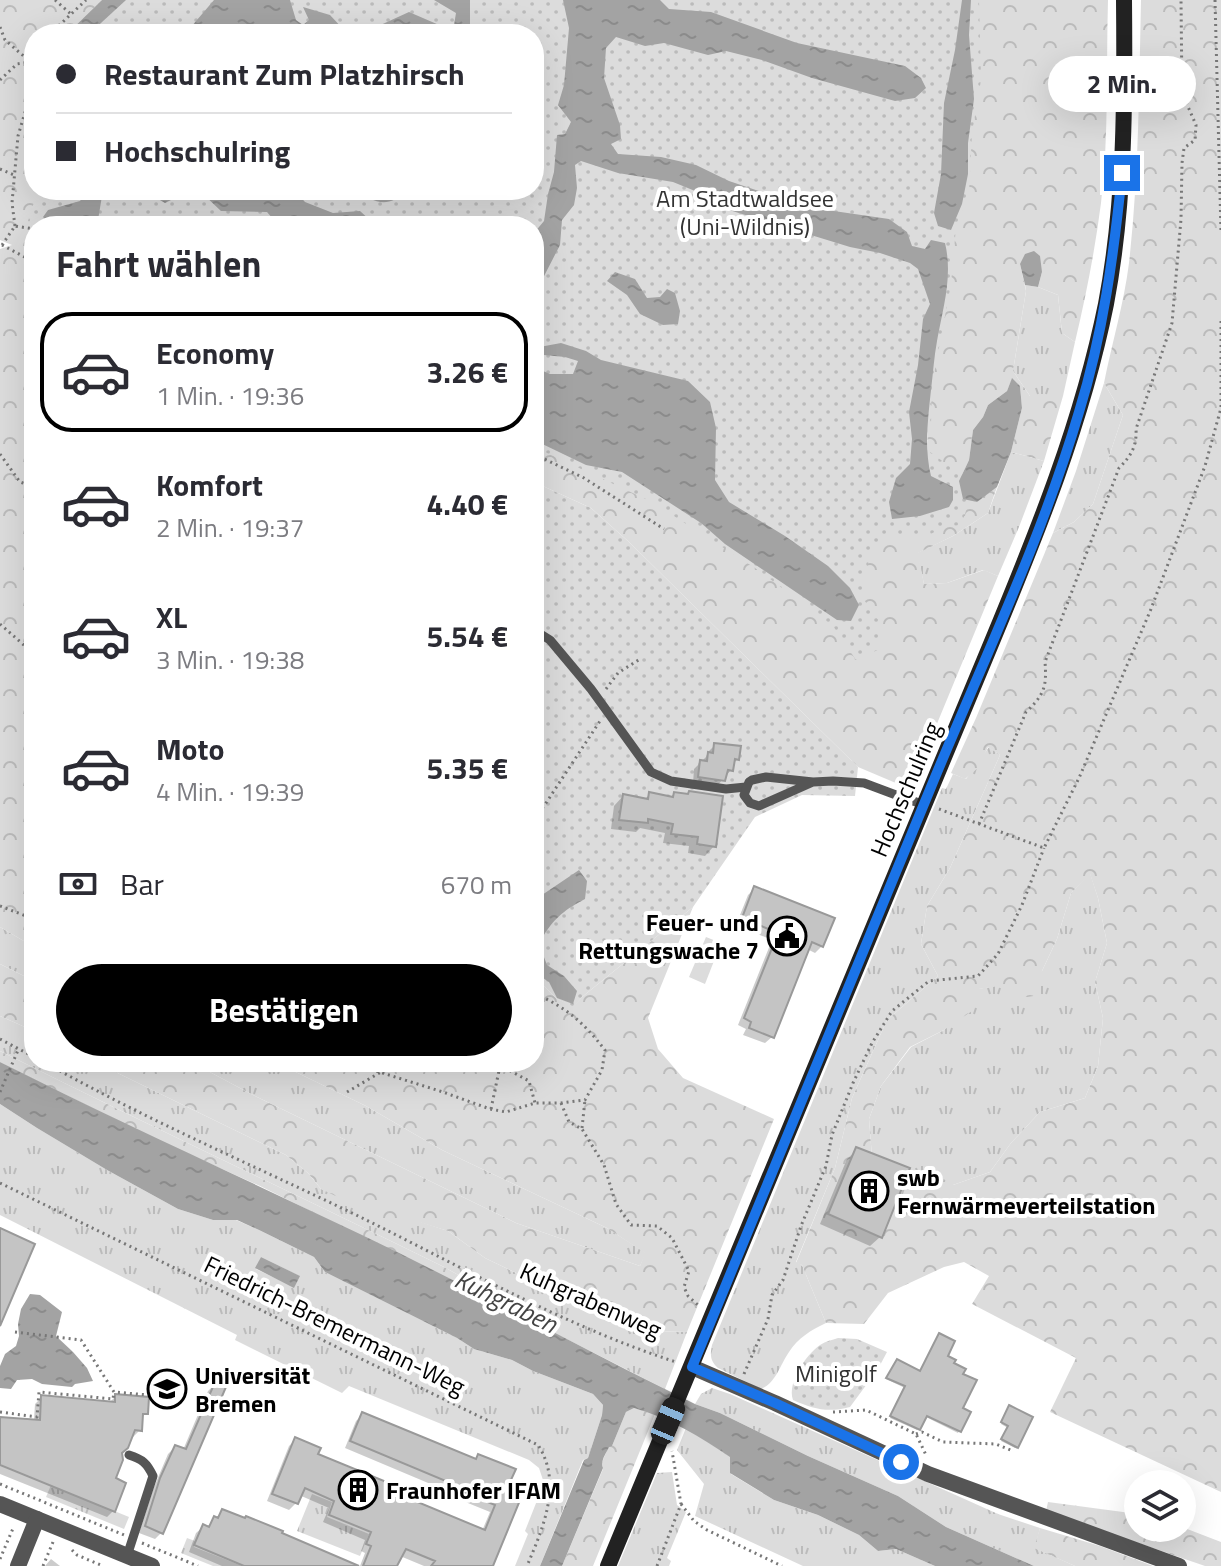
<!DOCTYPE html>
<html lang="de">
<head>
<meta charset="utf-8">
<style>
  body { margin:0; font-family:"Titillium Web",sans-serif; background:#f2f2f3; color:#2b2b33; height:100vh; display:flex; flex-direction:column; font-size:30px; white-space:nowrap }
  * { box-sizing:border-box; margin:0 }
  p { font-size:26px; color:#7c7c81 }
  .icon { flex:none; width:44px; height:44px; fill:none; stroke:currentColor; stroke-width:2; stroke-linecap:round; stroke-linejoin:round }
  .map { position:relative; flex:1; overflow:hidden }
  .side { position:absolute; left:24px; top:216px; width:520px; height:856px; display:flex; flex-direction:column; background:#fff; border-radius:32px; box-shadow:0 8px 32px #0002 }
  .side>* { flex:none }
  .top-card { position:absolute; left:24px; top:24px; width:520px; height:176px; border-radius:32px; box-shadow:0 8px 32px #0002; display:grid; align-content:center; height:176px; padding:0 32px; background:#fff }
  .tools { position:absolute; left:1124px; top:1470px; display:grid; gap:16px }
  .tools a { display:grid; place-items:center; width:72px; height:72px; border-radius:50%; background:#fff; box-shadow:0 8px 32px #0002; font-size:40px }
  .end { position:absolute; width:36px; height:36px; margin:-18px; border:10px solid #1a73e8; background:#fff; box-shadow:0 0 0 4px #fff }
  .from { border-radius:50% }
  .bubble { position:absolute; height:56px; border-radius:28px; background:#fff; box-shadow:0 8px 32px #0002; font-size:26px; font-weight:700; line-height:56px; text-align:center }
  .car { position:absolute; width:24px; height:48px; margin:-24px -12px; border-radius:10px; box-shadow:0 0 6px 2px #0007; background:linear-gradient(#222 24%,#8ab4d8 0 40%,#222 0 76%,#8ab4d8 0 86%,#222 0) }
  .top-card b { display:flex; align-items:center; gap:28px; height:76px; font-size:30px }
  .top-card b+b { border-top:2px solid #e1e1e2 }
  .top-card i { width:20px; height:20px; background:#2b2b33 }
  ul { padding:0; list-style:none }
  li { display:flex; align-items:center; gap:24px; height:120px; margin:0 16px 12px; padding:0 16px; border:4px solid transparent; border-radius:32px }
  li div { flex:1 }
  li b { display:block; font-size:30px }
  li em { font-style:normal; font-weight:700 }
  li.active { border-color:#000 }
  li>.icon { width:72px; height:72px; stroke-width:1.5 }
  h2 { padding:0 32px; font-size:36px; line-height:96px }
  .pay { display:flex; align-items:center; gap:20px; height:88px; padding:0 32px; font-size:30px }
  .pay p { margin-inline-start:auto }
  .primary-button { display:flex; gap:16px; margin-top:auto; padding:16px 32px }
  .primary-button a { flex:1; height:92px; border-radius:48px; background:#000; color:#fff; font-size:32px; font-weight:700; line-height:92px; text-align:center }
  .map>svg:first-child { display:block }
  .grass { fill:url(#grass-tufts); fill-rule:evenodd }
  .forest { fill:url(#forest-crowns); fill-rule:evenodd }
  .park { fill:url(#park-dots) }
  .pitch { fill:#dcdcdc }
  .water { fill:url(#water-ripples); fill-rule:evenodd }
  .shadow { fill:#0003 }
  .building { fill:#c4c4c4; stroke:#999; stroke-width:2 }
  .lines { fill:none; stroke-linecap:round; stroke-linejoin:round }
  .path { stroke:#777; stroke-width:3; stroke-dasharray:2 4; stroke-linecap:butt }
  .lane { stroke:#555; stroke-width:9 }
  .street { stroke:#555; stroke-width:16 }
  .secondary { stroke:#222; stroke-width:16 }
  .route { stroke:#1a73e8; stroke-width:10 }
  .labels { text-anchor:middle; dominant-baseline:central; stroke-width:8; stroke-linejoin:round; paint-order:stroke }
  .park-label { font-size:24px; fill:#333; stroke:#fff }
  .street-label { font-size:24px; fill:#000; stroke:#fff }
  .poi-label { font-size:24px; font-weight:bold; fill:#000; stroke:#fff; text-anchor:start }
  .water-label { font-size:26px; font-style:italic; fill:#444; stroke:#fff }
</style>
</head>
<body>
<div class="map">
<svg width="1221" height="1566" viewBox="0 0 1221 1566">
  <defs>
    <pattern id="grass-tufts" width="24" height="20" patternUnits="userSpaceOnUse" patternTransform="scale(2)"><rect width="24" height="20" fill="#dcdcdc"/><path d="M3 7l-1-3M5 7V3M7 7l1-3M15 17l-1-3M17 17v-4M19 17l1-3" fill="none" stroke="#bbb"/></pattern>
    <pattern id="forest-crowns" width="20" height="18" patternUnits="userSpaceOnUse" patternTransform="scale(2)"><rect width="20" height="18" fill="#dcdcdc"/><path d="M2 6a3 3 0 1 1 6 0M12 15a3 3 0 1 1 6 0" fill="none" stroke="#bbb"/></pattern>
    <pattern id="park-dots" width="8" height="8" patternUnits="userSpaceOnUse" patternTransform="scale(2)"><rect width="8" height="8" fill="#dcdcdc"/><path d="M2 2h.1M6 6h.1" fill="none" stroke="#bbb" stroke-width="1.8" stroke-linecap="round"/></pattern>
    <pattern id="water-ripples" width="26" height="14" patternUnits="userSpaceOnUse" patternTransform="scale(2)"><rect width="26" height="14" fill="#a3a3a3"/><path d="M2 4q2-2 4 0t4 0M15 11q2-2 4 0t4 0" fill="none" stroke="#8b8b8b"/></pattern>
  </defs>
  <rect width="100%" height="100%" fill="#fff"/>
  <g class="grass">
    <path d="M1025,285L1038,287L1058,295L1062,333L1075,342L1063,396H1030L1013,371L1026,291Z"/>
    <path d="M1104,383L1123,415L1093,504L1074,522L1053,533L1076,471Z"/>
    <path d="M1011,452L1044,461L1019,527L998,576L983,570L947,583L924,584L917,553L953,536L988,513Z"/>
    <path d="M989,747L1000,755L950,868L927,906L921,944L938,976L887,1020L852,1098L835,1168L796,1262L802,1265L826,1323C811,1330 798,1338 789,1352C780,1365 776,1383 761,1389L718,1368C710,1361 710,1355 712,1345L942,788L946,789L953,774L966,779Z"/>
    <path d="M1090,873L1098,898L1107,943L1095,982L1103,1018L1098,1066L1085,1098L1040,1112L1011,1143L990,1172L953,1185L922,1206L905,1204L857,1179L872,1157L869,1119L881,1086L911,1047L944,1030L978,989L1006,984L1027,996L1042,971L1057,939L1071,893Z"/>
    <path d="M0,927L34,947V981L0,964Z"/>
    <path d="M0,1016L34,1031V1062H95L286,1155L308,1173L321,1189L448,1231L485,1258L577,1302L649,1331L687,1332L665,1389L466,1288L462,1277L444,1267C296,1194 147,1125 0,1051Z"/>
    <path d="M191,1062H275L366,1106L442,1150L607,1228L646,1253L640,1266L516,1223L253,1095Z"/>
    <path d="M0,1104L37,1128L107,1170L178,1209L213,1220H236L259,1230L314,1257L325,1272L457,1338L474,1349L512,1360L533,1371L593,1394L603,1405L602,1415L588,1458L583,1460L540,1566H515L528,1534L525,1531L544,1483L539,1468L529,1460L349,1386L342,1393L235,1340L237,1335L0,1215ZM261,1257L299,1276L294,1287L256,1269Z"/>
    <path d="M712,1388L730,1394L998,1514L1040,1528L1035,1548L1075,1566H1034L946,1527L898,1496L808,1456L720,1413L695,1404L701,1394Z"/>
    <path d="M686,1428L731,1457V1474L774,1500L818,1515L859,1535L878,1551L896,1549L935,1566H803L695,1516L704,1484L677,1450Z"/>
    <path d="M672,1472L677,1505L686,1512L667,1558L671,1561L669,1566H618L657,1473Z"/>
    <path d="M51,1485L129,1517L124,1529L46,1497Z"/>
    <path d="M312,1494L332,1502L327,1517L369,1534L360,1556L297,1531Z"/>
    <path d="M187,1538L195,1541L194,1547L242,1566H213L181,1553Z"/>
  </g>
  <g class="forest">
    <path d="M0,0H102L71,30L69,34H34V190H88L51,226H34V947L0,927V249L12,245L0,240Z"/>
    <path d="M660,0H1108C1106,67 1109,136 1101,203C1095,250 1086,296 1075,342L1062,333L1058,295L1038,287L1042,272L1020,264L1026,291L1013,371L1030,396H1063L1044,461L1011,452L1022,408L1020,386L1012,379L1007,391L988,405L983,417L973,430L969,460L959,481L976,502L997,487L988,513L953,536L918,553L924,584L947,583L984,570L998,576L910,789L858,767L629,542L591,508L534,482V348L927,460L928,418Z"/>
    <path d="M1141,0H1221V1492L1050,1412L1076,1358L972,1304L989,1276L964,1262L944,1267L888,1293L864,1324L826,1323L802,1265L796,1263L835,1168L852,1098L887,1020L938,976L921,944L927,906L950,868L1000,755L988,747L978,768L965,779L951,773L976,718L1053,533L1074,522L1093,504L1123,415L1104,383C1112,343 1124,303 1129,263C1139,175 1139,88 1141,0ZM1090,874L1098,898L1107,943L1095,982L1103,1018L1098,1066L1085,1098L1040,1112L1011,1143L990,1172L953,1185L931,1171L921,1206L905,1204L887,1189L872,1157L869,1119L881,1086L910,1047L944,1030L972,1011L979,989L1006,985L1027,997L1040,995L1042,971L1057,939L1071,893Z"/>
    <path d="M693,907L648,1018L658,1049L683,1078L774,1119L687,1332L649,1331L577,1302L485,1258L448,1231L419,1222L401,1227L321,1189L308,1173L286,1155L95,1062H191L253,1095L516,1223L640,1266L645,1253L607,1228L442,1150L366,1106L275,1062H534V982H540L557,999L574,1006L582,997Z"/>
    <path d="M0,964L34,981V1031L0,1016Z"/>
    <path d="M0,1051C147,1125 296,1194 444,1267L462,1277L466,1288L260,1186L164,1143L23,1074L0,1062Z"/>
    <path d="M634,1408L655,1414L593,1566H562L603,1469L602,1462L609,1446H612L626,1412Z"/>
    <path d="M1048,1502L1138,1514V1528L1182,1527L1221,1542V1566H1205L1046,1511Z"/>
    <path d="M1040,1528L1100,1546L1153,1566H1075L1034,1548Z"/>
  </g>
  <g class="park">
    <path d="M102,0H979L981,80L972,133L969,193L956,227L951,284L932,385L931,424L922,446L964,477L971,497L961,525L943,527L924,538L887,535L870,553L862,597L882,625V648L856,660L833,626L758,570L652,502L534,447V226H38L28,221L35,199L66,190H534V34H69Z"/>
    <path d="M534,482L591,508L629,542L858,767L855,796L802,795L755,817L693,907L582,997L574,1007L557,999L540,982H534Z"/>
    <path d="M838,1338L857,1339L887,1352L878,1369L850,1407C828,1413 813,1409 793,1400C787,1382 806,1355 820,1345C826,1341 832,1340 838,1338Z"/>
  </g>
  <path class="pitch" d="M706,937L721,943L705,984L689,977Z"/>
  <g class="water">
    <path d="M102,0H126L89,34H69L71,30Z"/>
    <path d="M214,0H290L296,20L303,25L309,20L303,7L330,15L344,30L363,33L409,12L453,31L456,13L434,0H470V34H185Z"/>
    <path d="M563,0H660L669,9L711,12L797,43L905,66L921,78L926,88L915,98L895,101L812,78L762,60L726,51L708,55L664,43L645,46L616,37L606,48L604,78L620,125L621,139L611,144L618,154L661,157L696,165L729,181L806,207L889,219L907,232L912,246L925,249L931,240L945,243C953,276 943,308 937,341C934,357 933,374 931,390C928,418 924,448 931,476L953,487V500L949,507L920,516L892,519L889,502L896,478L910,464L912,439L909,412L918,365L923,319L930,304L918,269L910,263L880,253L850,247L716,206L705,195L673,182L618,173L581,161L575,165L577,188L574,205L562,220L560,245L541,282L534,307V233L544,221L548,194L554,172L557,135L565,134L571,122L558,105L564,85L569,28Z"/>
    <path d="M962,0H971L969,35L974,99L968,143V174L962,204L951,230L938,226L934,213L941,174L944,103L955,50Z"/>
    <path d="M88,190H103L97,226H51L43,217L48,210L80,201Z"/>
    <path d="M160,190H294L305,202L333,213L360,211L371,221V226H279L267,212L221,211L203,194L185,193L165,203L153,196Z"/>
    <path d="M353,190H407C387,210 375,202 353,190Z"/>
    <path d="M1034,251L1040,256L1042,272L1038,287L1025,285L1020,264L1025,254Z"/>
    <path d="M615,272L635,279L647,298L660,297L667,289L675,293L680,311L678,324L663,325L640,314L627,295L607,281Z"/>
    <path d="M561,343L586,351L601,360L688,381L710,402L716,428L715,480L729,502L785,536L828,566L850,588L859,605L851,621L837,620L725,544L701,523L622,472L586,465L534,440V348ZM544,355L565,357L578,361L573,374H550L536,368L535,360Z"/>
    <path d="M1012,378L1020,386L1022,408L1011,452L997,487L977,502L963,499L959,481L969,460L973,430L983,417L988,405L1007,391Z"/>
    <path d="M579,870L587,881L585,899C562,911 551,921 539,944L547,965L564,976L577,991L573,1004L557,998L549,982L534,972V898L542,895Z"/>
    <path d="M0,1062C119,1122 241,1177 362,1235C464,1284 563,1338 665,1389L695,1404L720,1413L808,1456L898,1496L946,1527L1034,1566H935L896,1549L878,1551L859,1535L818,1515L774,1500L730,1473V1457C700,1437 670,1418 634,1408L626,1412L612,1446L609,1447C606,1454 600,1461 603,1468L562,1566H540L584,1460L588,1458L602,1415L603,1405L593,1394L533,1371L512,1360L474,1349L457,1338L325,1272L314,1257L259,1230L237,1220H213L178,1209L107,1170L37,1128L0,1104Z"/>
    <path d="M261,1257L300,1276L294,1288L255,1268Z"/>
    <path d="M30,1294L40,1295L62,1312L56,1336L73,1352L87,1368L93,1381L75,1384L72,1387L42,1384L32,1379L17,1380L11,1389L0,1388V1366L5,1354L16,1346L19,1336L18,1324L21,1309Z"/>
  </g>
  <g class="shadow">
    <path d="M715,745L738,759L732,764L731,770L716,787L693,784L694,769L707,756L708,752Z"/>
    <path d="M650,794L670,798L675,794L714,846L705,856L688,853L689,846L663,843L665,833L640,828L636,832L611,829L614,806L623,796L644,800Z"/>
    <path d="M755,888L822,946L815,953L807,949L772,1037L765,1043L743,1035L746,1029L738,1025L772,940L736,925L748,895Z"/>
    <path d="M857,1150L907,1169L880,1237L870,1246L820,1224L847,1159Z"/>
    <path d="M945,1357L960,1409L959,1431L958,1433L924,1416L917,1430L890,1418L905,1388L886,1379L895,1363L920,1373Z"/>
    <path d="M215,1384L162,1532L155,1539L139,1533L154,1487L168,1454L175,1447L183,1450L208,1391Z"/>
    <path d="M116,1396L146,1413L141,1418L140,1430L133,1437L131,1436L120,1453L113,1479L114,1510L107,1517L0,1474V1419L34,1420L35,1404L42,1397L108,1404Z"/>
    <path d="M1008,1409L1016,1447L1015,1448L1001,1441L1008,1428L1001,1424Z"/>
    <path d="M363,1414L508,1483L491,1566H424L400,1556L395,1566H360L365,1553L361,1551L365,1540L323,1522L329,1508L299,1495L296,1503L289,1510L267,1501L289,1446L296,1439L316,1455L400,1497L482,1531L490,1512L458,1499L459,1496L345,1448L356,1421Z"/>
    <path d="M223,1511L355,1566H222L189,1552L196,1533L203,1527L206,1528Z"/>
    <path d="M51,1559L60,1566H45Z"/>
  </g>
  <g class="building">
    <path d="M714,743L741,746L739,760L735,759L733,771L728,770L725,781L698,777L700,760L707,761L708,752L713,753Z"/>
    <path d="M689,791L723,796L716,847L697,844L698,837L671,834L673,824L648,819V823L619,820L623,794L648,799L649,792L673,797L674,792L688,794Z"/>
    <path d="M754,886L835,918L823,947L812,942L774,1038L749,1028L751,1022L744,1018L778,933L742,918Z"/>
    <path d="M856,1147L910,1168L882,1238L828,1214Z"/>
    <path d="M0,1228L35,1244L0,1326Z"/>
    <path d="M939,1333L955,1341L948,1356L956,1360L954,1363L966,1369L963,1374L977,1380L963,1408L971,1412L961,1432L927,1416L920,1430L890,1416L905,1386L886,1378L897,1359L920,1371Z"/>
    <path d="M215,1382L226,1387L163,1534L145,1526L160,1478L175,1445L186,1449Z"/>
    <path d="M115,1394L149,1397L148,1414H143L142,1431L135,1430L128,1448L122,1453L123,1460L116,1478L126,1483L115,1512L0,1465V1417L40,1420L41,1395L115,1402Z"/>
    <path d="M1009,1405L1033,1417L1018,1448L1001,1439L1008,1426L1001,1422Z"/>
    <path d="M362,1412L476,1459L478,1454L516,1469L510,1482L525,1488L493,1566H431L435,1561L406,1549L397,1566H363L371,1546L366,1544L371,1532L329,1515L334,1501L305,1488L298,1504L272,1494L295,1437L321,1448L318,1454L406,1490L403,1496L485,1530L495,1505L464,1492L465,1489L350,1441Z"/>
    <path d="M222,1509L245,1518L246,1516L283,1531L282,1533L359,1566H244L194,1545L203,1524L209,1527L214,1516L218,1518Z"/>
  </g>
  <g class="lines">
    <g class="path">
      <path d="M55,0L72,15"/>
      <path d="M1215,0L1221,232"/>
      <path d="M0,27L5,40L34,65"/>
      <path d="M50,34L86,0"/>
      <path d="M0,80L17,64L29,62"/>
      <path d="M0,169L14,175"/>
      <path d="M15,226L12,203L18,136L29,99L34,66"/>
      <path d="M2,245L15,226L34,229"/>
      <path d="M2,245L34,262"/>
      <path d="M0,454L20,482L34,487"/>
      <path d="M534,454L584,478L664,529"/>
      <path d="M0,624L34,654"/>
      <path d="M606,689L618,673L640,659"/>
      <path d="M939,809L1044,848L1079,778L1151,609L1205,466L1221,408V320"/>
      <path d="M534,817L544,806L600,721"/>
      <path d="M979,824L1026,712C1044,695 1047,687 1045,662L1119,468C1131,456 1137,446 1136,429L1172,323L1181,219L1182,163L1184,148L1195,140L1196,125L1182,93L1181,0"/>
      <path d="M0,906L34,919"/>
      <path d="M0,1039L34,1057"/>
      <path d="M44,1062C143,1118 248,1163 350,1212C457,1264 562,1325 676,1362"/>
      <path d="M361,1062L373,1070L443,1092L490,1109L506,1112L535,1103H561L585,1100L602,1070L605,1050C583,1022 567,1008 534,993"/>
      <path d="M494,1062L529,1081L535,1103"/>
      <path d="M0,1092L19,1048"/>
      <path d="M347,1092L381,1072"/>
      <path d="M561,1103L569,1122L582,1129L604,1165L616,1204L631,1225L657,1226L672,1238L689,1271L684,1287L688,1296L699,1306"/>
      <path d="M491,1109L500,1066"/>
      <path d="M582,1128L585,1100"/>
      <path d="M0,1183L538,1445C563,1483 543,1528 527,1566"/>
      <path d="M15,1332L81,1340L114,1392L171,1397"/>
      <path d="M744,1374L768,1319L772,1295L783,1280L801,1226L826,1166L832,1135L853,1083L872,1043L892,1011L929,981L978,976L998,954L1022,905L1044,848"/>
      <path d="M0,1412L37,1417L39,1392L113,1399L114,1392"/>
      <path d="M833,1412L866,1410L916,1434L926,1455"/>
      <path d="M916,1434L922,1432L943,1442L996,1444L1013,1451"/>
      <path d="M0,1484L124,1535"/>
      <path d="M681,1504L694,1521L707,1530L782,1566"/>
      <path d="M142,1543L198,1566"/>
      <path d="M72,1550L77,1555L103,1566"/>
      <path d="M0,1559L14,1526"/>
      <path d="M43,1566L53,1542"/>
      <path d="M657,1566L681,1504L672,1451"/>
    </g>
    <g class="lane">
      <path d="M534,630L550,640L591,689L651,772L671,781L726,789L746,787"/>
      <path d="M813,782L759,806L750,803L744,795L749,782L752,780L766,777L813,782L833,781L864,783L896,795"/>
      <path d="M908,799L924,805"/>
      <path d="M127,1556L153,1476C147,1463 142,1459 129,1455"/>
    </g>
    <g class="street">
      <path d="M692,1367L775,1403L928,1474L1179,1566"/>
      <path d="M0,1504L152,1566"/>
      <path d="M18,1566L37,1519"/>
    </g>
    <path class="secondary" d="M608,1566L991,644C1037,533 1082,423 1106,304C1125,204 1125,102 1124,0"/>
  </g>
  <g class="lines">
    <path class="route" d="M901,1462L775,1403L692,1367C772,1174 852,981 931,787C982,663 1041,541 1079,412C1103,334 1114,254 1122,173"/>
  </g>
  <defs>
    <g id="civic-ring" transform="scale(2)"><circle r="9.5" fill="#fff" stroke="#000" stroke-width="1.5"/><path d="M-.6-6.5H3V-4.5H.6V-3L4-1V1h2V6H-6V1h2V-1L-.6-3ZM-1.2 2.5V6h2.4V2.5Z" fill="#000"/></g>
    <g id="building-ring" transform="scale(2)"><circle r="9.5" fill="#fff" stroke="#000" stroke-width="1.5"/><path d="M-4-6H4V6H1V3H-1V6H-4ZM-2.5-4.3h1.7v1.8h-1.7ZM.8-4.3h1.7v1.8H.8ZM-2.5-1h1.7V.8h-1.7ZM.8-1h1.7V.8H.8Z" fill="#000"/></g>
    <g id="university-ring" transform="scale(2)"><circle r="9.5" fill="#fff" stroke="#000" stroke-width="1.5"/><path d="M0-5L7-2L0 1L-7-2ZM-4 1L0 2.5L4 1V4Q0 6-4 4Z" fill="#000"/></g>
  </defs>
  <g fill-rule="evenodd">
    <use href="#civic-ring" x="787" y="936"/>
    <use href="#building-ring" x="869" y="1191"/>
    <use href="#university-ring" x="167" y="1389"/>
    <use href="#building-ring" x="358" y="1490"/>
  </g>
  <g class="labels">
    <g class="park-label">
      <text x="745" y="198">Am Stadtwaldsee<tspan x="745" dy="28">(Uni-Wildnis)</tspan></text>
      <text x="836" y="1373">Minigolf</text>
    </g>
    <g class="street-label">
      <text transform="translate(905 789) rotate(-67)">Hochschulring</text>
      <text transform="translate(591 1300) rotate(24)">Kuhgrabenweg</text>
      <text transform="translate(335 1325) rotate(26)">Friedrich-Bremermann-Weg</text>
    </g>
    <g class="poi-label">
      <text x="759" y="922" text-anchor="end">Feuer- und<tspan x="759" dy="28">Rettungswache 7</tspan></text>
      <text x="897" y="1177">swb<tspan x="897" dy="28">Fernwärmeverteilstation</tspan></text>
      <text x="195" y="1375">Universität<tspan x="195" dy="28">Bremen</tspan></text>
      <text x="386" y="1490">Fraunhofer IFAM</text>
    </g>
    <g class="water-label">
      <text transform="translate(506 1301) rotate(26)">Kuhgraben</text>
    </g>
  </g>
</svg>
<div class="tools">
<a><svg class="icon" aria-label="layers" viewBox="0 0 24 24"><path d="M12 4l9 5-9 5-9-5zM3 14l9 5 9-5"/></svg></a>
</div>
<i class="end from" style="left:901px;top:1462px"></i>
<i class="end" style="left:1122px;top:173px"></i>
<div class="bubble" style="left:1048px;top:56px;width:148px">2 Min.</div>
<i class="car" style="left:668px;top:1421px;rotate:23deg"></i>
<div class="top-card">
<b><i class="from"></i>Restaurant Zum Platzhirsch</b>
<b><i></i>Hochschulring</b>
</div>
<section class="side">
<h2>Fahrt wählen</h2>
<ul>
<li class="active"><svg class="icon" aria-label="car" viewBox="0 0 24 24"><path d="M5 17H2v-5l4-1 3-4h7l3 4 3 1v5h-3M9 17h6M6 11h13"/><circle cx="7" cy="17" r="2"/><circle cx="17" cy="17" r="2"/></svg><div><b>Economy</b><p>1 Min. · 19:36</p></div><em>3.26 €</em></li>
<li><svg class="icon" aria-label="car" viewBox="0 0 24 24"><path d="M5 17H2v-5l4-1 3-4h7l3 4 3 1v5h-3M9 17h6M6 11h13"/><circle cx="7" cy="17" r="2"/><circle cx="17" cy="17" r="2"/></svg><div><b>Komfort</b><p>2 Min. · 19:37</p></div><em>4.40 €</em></li>
<li><svg class="icon" aria-label="car" viewBox="0 0 24 24"><path d="M5 17H2v-5l4-1 3-4h7l3 4 3 1v5h-3M9 17h6M6 11h13"/><circle cx="7" cy="17" r="2"/><circle cx="17" cy="17" r="2"/></svg><div><b>XL</b><p>3 Min. · 19:38</p></div><em>5.54 €</em></li>
<li><svg class="icon" aria-label="car" viewBox="0 0 24 24"><path d="M5 17H2v-5l4-1 3-4h7l3 4 3 1v5h-3M9 17h6M6 11h13"/><circle cx="7" cy="17" r="2"/><circle cx="17" cy="17" r="2"/></svg><div><b>Moto</b><p>4 Min. · 19:39</p></div><em>5.35 €</em></li>
</ul>
<div class="pay"><svg class="icon" aria-label="cash" viewBox="0 0 24 24"><path d="M3 7h18v10H3z"/><circle cx="12" cy="12" r="2"/></svg>Bar<p>670 m</p></div>
<div class="primary-button"><a>Bestätigen</a></div>
</section>
</div>
</body>
</html>
